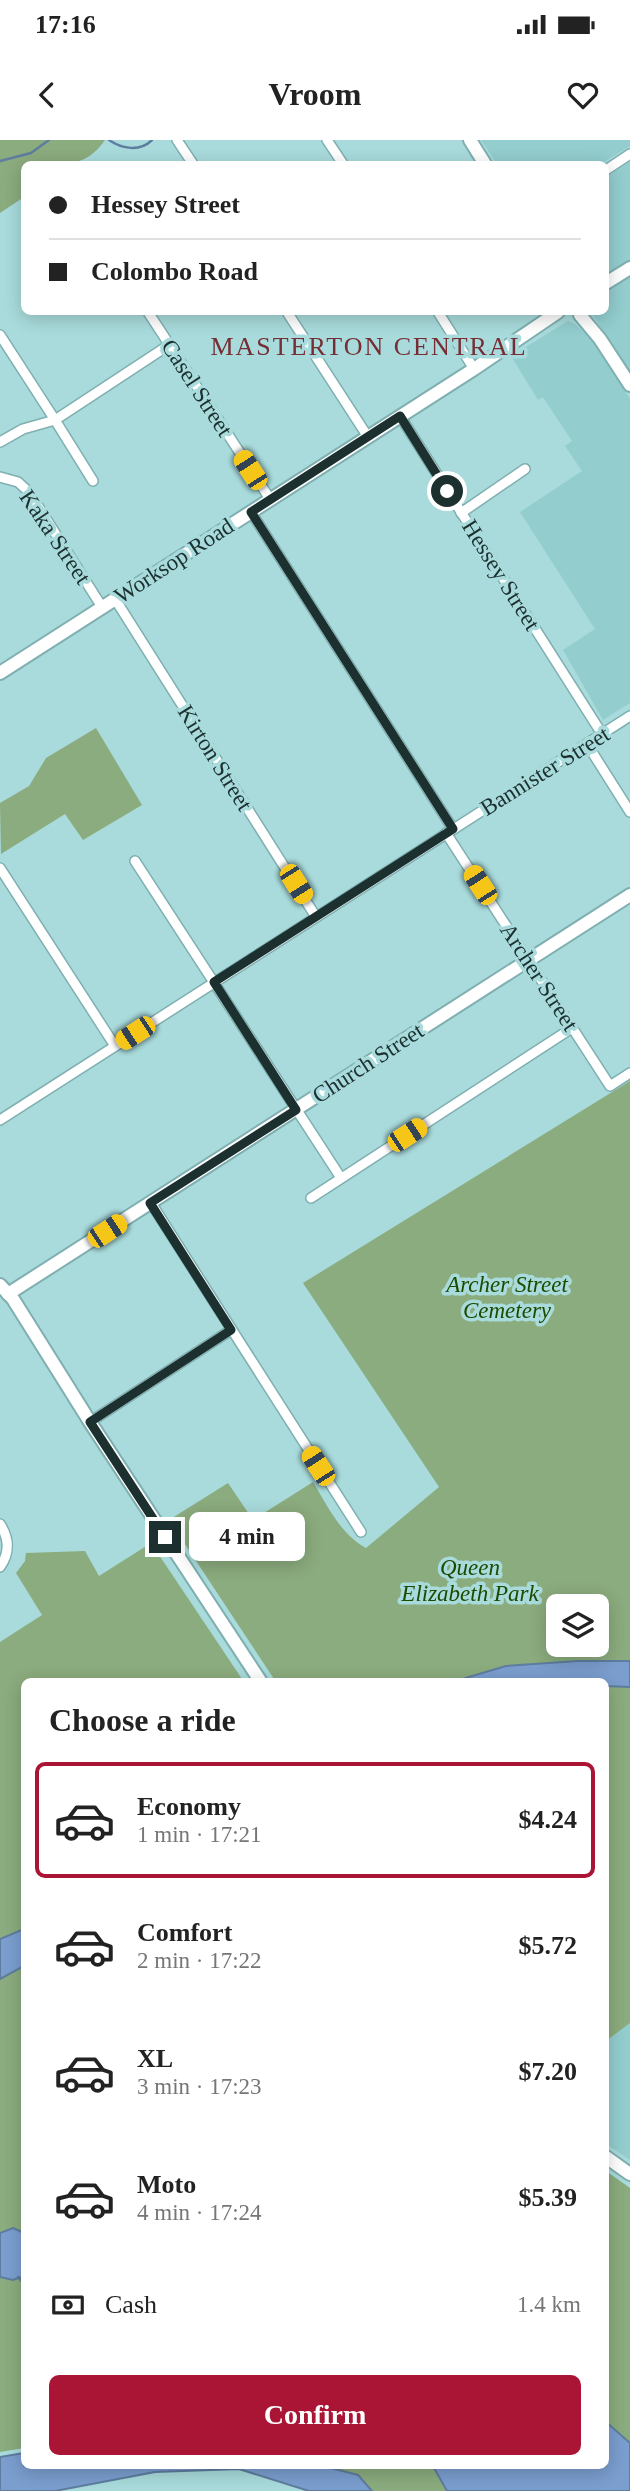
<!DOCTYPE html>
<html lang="en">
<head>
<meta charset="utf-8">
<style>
  body { margin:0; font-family:Georgia,serif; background:#f6f6f6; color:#222; height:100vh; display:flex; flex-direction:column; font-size:26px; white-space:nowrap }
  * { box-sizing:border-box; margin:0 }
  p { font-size:23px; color:#767676 }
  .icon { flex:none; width:38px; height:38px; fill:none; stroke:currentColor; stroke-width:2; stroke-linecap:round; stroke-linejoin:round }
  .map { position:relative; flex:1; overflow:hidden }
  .sheet { position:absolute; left:21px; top:1538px; width:588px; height:791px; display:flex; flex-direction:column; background:#fff; border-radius:10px; box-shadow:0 4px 18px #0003 }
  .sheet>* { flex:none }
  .guide { position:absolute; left:21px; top:21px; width:588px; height:154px; border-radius:10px; box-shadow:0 4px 18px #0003; display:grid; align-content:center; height:154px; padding:0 28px; background:#fff }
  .buttons { position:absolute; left:546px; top:1454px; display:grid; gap:14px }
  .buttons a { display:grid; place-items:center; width:63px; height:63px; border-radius:10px; background:#fff; box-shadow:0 4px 18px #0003; font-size:35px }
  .end { position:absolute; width:32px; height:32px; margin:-16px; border:9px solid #1c3030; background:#fff; box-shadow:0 0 0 4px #fff }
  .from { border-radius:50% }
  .bubble { position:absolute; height:49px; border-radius:10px; background:#fff; box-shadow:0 4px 18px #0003; font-size:23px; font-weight:700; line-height:49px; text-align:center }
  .car { position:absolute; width:21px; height:42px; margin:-21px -10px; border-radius:9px; box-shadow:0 0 5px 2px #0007; background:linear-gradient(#f5c518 24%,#345 0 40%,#f5c518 0 76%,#345 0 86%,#f5c518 0) }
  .guide b { display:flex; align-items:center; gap:24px; height:66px; font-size:26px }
  .guide b+b { border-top:2px solid #e0e0e0 }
  .guide i { width:18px; height:18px; background:#222 }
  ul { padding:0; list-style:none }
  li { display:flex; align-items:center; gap:21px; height:116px; margin:0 14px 10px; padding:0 14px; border:4px solid transparent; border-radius:10px }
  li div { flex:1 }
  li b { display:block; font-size:26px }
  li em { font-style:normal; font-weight:700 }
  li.current { border-color:#aa1435 }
  li>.icon { width:63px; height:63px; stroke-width:1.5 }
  h2 { padding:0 28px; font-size:32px; line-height:84px }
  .pay { display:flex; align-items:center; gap:18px; height:77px; padding:0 28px; font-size:26px }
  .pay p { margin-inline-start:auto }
  .primary-button { display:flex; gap:14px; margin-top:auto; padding:14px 28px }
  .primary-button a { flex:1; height:80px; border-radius:10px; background:#aa1435; color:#fff; font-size:28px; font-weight:700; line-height:80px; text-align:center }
  .status { display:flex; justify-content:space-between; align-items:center; height:49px; padding:0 35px; background:#fff; direction:ltr }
  .status svg { height:19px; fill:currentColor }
  header { display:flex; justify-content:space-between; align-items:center; height:91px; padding:0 28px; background:#fff; font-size:32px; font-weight:700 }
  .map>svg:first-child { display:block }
  .built { fill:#93cdce }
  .green { fill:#8bac7e; fill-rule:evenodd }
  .water { fill:#7b9ecf; stroke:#5e7d9f; stroke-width:2 }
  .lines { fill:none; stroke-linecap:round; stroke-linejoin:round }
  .stream { stroke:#5e7d9f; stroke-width:2.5 }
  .street-casing { stroke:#7fafb0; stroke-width:12 }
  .secondary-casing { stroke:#7fafb0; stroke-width:16 }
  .street { stroke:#fff; stroke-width:9 }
  .secondary { stroke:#fff; stroke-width:12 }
  .route { stroke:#1c3030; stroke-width:9 }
  .labels { text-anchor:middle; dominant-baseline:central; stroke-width:7; stroke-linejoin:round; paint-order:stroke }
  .street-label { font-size:23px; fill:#1c3030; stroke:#a9dbdc }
  .park-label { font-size:23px; font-style:italic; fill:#1c4b00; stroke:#a9dbdc }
  .quarter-label { font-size:26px; letter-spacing:2px; fill:#752e34; stroke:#a9dbdc }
</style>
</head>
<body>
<div class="status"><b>17:16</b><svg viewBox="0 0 49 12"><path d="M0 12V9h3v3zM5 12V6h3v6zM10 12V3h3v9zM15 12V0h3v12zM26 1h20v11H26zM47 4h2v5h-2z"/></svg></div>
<header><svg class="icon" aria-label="back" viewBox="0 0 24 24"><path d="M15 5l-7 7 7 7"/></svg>Vroom<svg class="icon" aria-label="heart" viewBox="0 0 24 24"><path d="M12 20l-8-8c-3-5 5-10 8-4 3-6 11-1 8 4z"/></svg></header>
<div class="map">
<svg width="630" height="2351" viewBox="0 0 630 2351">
  <rect width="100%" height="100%" fill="#a9dbdc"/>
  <g class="built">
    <path d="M481,0H630V6L601,24H497Z"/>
    <path d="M630,22V120L606,136V37Z"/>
    <path d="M630,135V233L591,172H606V150Z"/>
    <path d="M568,181L575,184L594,201L630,259V563L603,580L563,510L595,489L520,372L582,331L565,306L572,301L543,257L538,260L511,216Z"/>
    <path d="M630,1883V2020L606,2004V1901Z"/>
  </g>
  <g class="green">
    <path d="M0,0H105C84,31 57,24 24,24V57L0,73Z"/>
    <path d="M96,588L142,665L83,700L65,674L1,714L0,663L29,646L46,618Z"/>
    <path d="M630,941V1521H578L461,1538L452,1542H276L169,1380L228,1343L253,1380L313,1342C327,1365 341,1395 366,1408L439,1347L303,1143ZM558,1466H597V1505H558Z"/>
    <path d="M151,1403L244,1542H24V1789L0,1799V1502L42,1475L16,1433L25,1421L26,1413L85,1411L99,1436Z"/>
    <path d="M606,1546L630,1547V1883L606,1901Z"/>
    <path d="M24,1826V2308L0,2312V1839Z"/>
    <path d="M606,2031L630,2048V2351H358L345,2332L330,2326H606Z"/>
  </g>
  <g class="water">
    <path d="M578,1521H630V1547L606,1546V1542H452L506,1526Z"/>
    <path d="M24,1789V1826L0,1839V1799Z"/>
    <path d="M13,2088L24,2093V2136L13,2140L0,2137V2093Z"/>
    <path d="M606,2282L630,2303V2351H447L433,2326H606Z"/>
    <path d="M24,2313V2326H323L358,2335L372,2351H309L239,2329L155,2332L55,2351H0V2317Z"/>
  </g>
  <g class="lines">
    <g class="stream">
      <path d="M109,0C122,9 140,12 152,0"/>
      <path d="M0,21L31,13L49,0"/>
      <path d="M18,2137L24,2144"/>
    </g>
    <g class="street-casing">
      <g id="street">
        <path d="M177,0L193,24"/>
        <path d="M327,0L343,24"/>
        <path d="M606,30L630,14"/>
        <path d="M148,172L270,359"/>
        <path d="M287,172L368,297"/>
        <path d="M438,172L474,229"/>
        <path d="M0,195L55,280L169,205"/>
        <path d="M400,276L602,594"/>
        <path d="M0,302L23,289L55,280L93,341"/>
        <path d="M0,337L18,342L29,352L102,467"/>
        <path d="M251,372L453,689"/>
        <path d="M461,373L525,329"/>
        <path d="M115,459L316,777"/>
        <path d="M587,604L630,672"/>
        <path d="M446,693L610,946L630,933"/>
        <path d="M135,721L341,1038"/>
        <path d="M0,728L115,906"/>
        <path d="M0,980L630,576"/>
        <path d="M311,1058L572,888"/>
        <path d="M151,1063L361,1392"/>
        <path d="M90,1282L231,1190"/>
        <path d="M0,1384C9,1398 10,1413 0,1427"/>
      </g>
    </g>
    <g class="secondary-casing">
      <g id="secondary">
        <path d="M470,0L485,24"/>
        <path d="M606,143L630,128"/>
        <path d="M580,175L600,199L630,245"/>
        <path d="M0,533L474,229L558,172"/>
        <path d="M0,1145L13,1159L90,1282L261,1542"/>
        <path d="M8,1154L630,755"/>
        <path d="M606,2017L630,2034"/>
      </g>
    </g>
    <use href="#street" class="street"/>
    <use href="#secondary" class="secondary"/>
  </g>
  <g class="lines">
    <path class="route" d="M165,1397L90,1282L231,1190L150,1063L296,970L214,842L453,689L251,372L400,276L447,351"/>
  </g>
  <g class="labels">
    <g class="street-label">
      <text transform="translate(197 248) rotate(57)">Casel Street</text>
      <text transform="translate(55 397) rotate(56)">Kaka Street</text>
      <text transform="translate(174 421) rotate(-33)">Worksop Road</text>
      <text transform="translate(501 435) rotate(58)">Hessey Street</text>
      <text transform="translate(215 618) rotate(58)">Kirton Street</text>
      <text transform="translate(545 631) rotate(-32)">Bannister Street</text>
      <text transform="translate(539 837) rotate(57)">Archer Street</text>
      <text transform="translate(368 923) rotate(-33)">Church Street</text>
    </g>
    <g class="park-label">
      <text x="507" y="1144">Archer Street<tspan x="507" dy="26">Cemetery</tspan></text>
      <text x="470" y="1427">Queen<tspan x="470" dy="26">Elizabeth Park</tspan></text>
    </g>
    <g class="quarter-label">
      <text x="369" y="206">MASTERTON CENTRAL</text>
    </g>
  </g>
</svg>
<div class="buttons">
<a><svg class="icon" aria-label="layers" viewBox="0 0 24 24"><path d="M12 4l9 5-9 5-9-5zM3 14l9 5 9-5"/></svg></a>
</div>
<i class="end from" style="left:447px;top:351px"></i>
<i class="end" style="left:165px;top:1397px"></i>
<div class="bubble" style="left:189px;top:1372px;width:116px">4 min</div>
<i class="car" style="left:250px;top:330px;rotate:327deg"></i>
<i class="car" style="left:296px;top:744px;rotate:148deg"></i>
<i class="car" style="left:480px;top:745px;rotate:327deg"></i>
<i class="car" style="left:135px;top:893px;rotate:237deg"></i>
<i class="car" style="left:407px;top:995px;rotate:57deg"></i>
<i class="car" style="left:107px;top:1091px;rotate:57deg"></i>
<i class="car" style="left:318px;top:1326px;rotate:327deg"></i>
<div class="guide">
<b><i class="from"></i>Hessey Street</b>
<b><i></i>Colombo Road</b>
</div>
<section class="sheet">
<h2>Choose a ride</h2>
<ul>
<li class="current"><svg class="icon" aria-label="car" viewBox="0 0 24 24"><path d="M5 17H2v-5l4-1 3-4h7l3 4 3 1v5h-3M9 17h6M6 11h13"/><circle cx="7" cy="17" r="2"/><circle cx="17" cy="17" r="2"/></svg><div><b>Economy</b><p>1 min · 17:21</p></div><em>$4.24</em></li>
<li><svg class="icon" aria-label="car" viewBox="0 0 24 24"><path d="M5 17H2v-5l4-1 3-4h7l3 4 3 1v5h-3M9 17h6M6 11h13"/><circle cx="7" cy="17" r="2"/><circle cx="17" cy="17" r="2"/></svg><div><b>Comfort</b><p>2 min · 17:22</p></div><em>$5.72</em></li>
<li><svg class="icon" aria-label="car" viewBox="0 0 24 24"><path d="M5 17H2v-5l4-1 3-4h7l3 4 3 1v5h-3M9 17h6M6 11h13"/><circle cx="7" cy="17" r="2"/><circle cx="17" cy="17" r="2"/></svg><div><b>XL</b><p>3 min · 17:23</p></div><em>$7.20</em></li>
<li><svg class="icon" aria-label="car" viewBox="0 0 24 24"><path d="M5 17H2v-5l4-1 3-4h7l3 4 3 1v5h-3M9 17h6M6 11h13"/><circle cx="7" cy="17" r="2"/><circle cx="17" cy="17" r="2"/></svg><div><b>Moto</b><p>4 min · 17:24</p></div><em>$5.39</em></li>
</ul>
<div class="pay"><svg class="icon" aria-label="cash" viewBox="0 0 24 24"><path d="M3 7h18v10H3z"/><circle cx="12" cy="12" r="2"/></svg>Cash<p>1.4 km</p></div>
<div class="primary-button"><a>Confirm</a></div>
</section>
</div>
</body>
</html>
